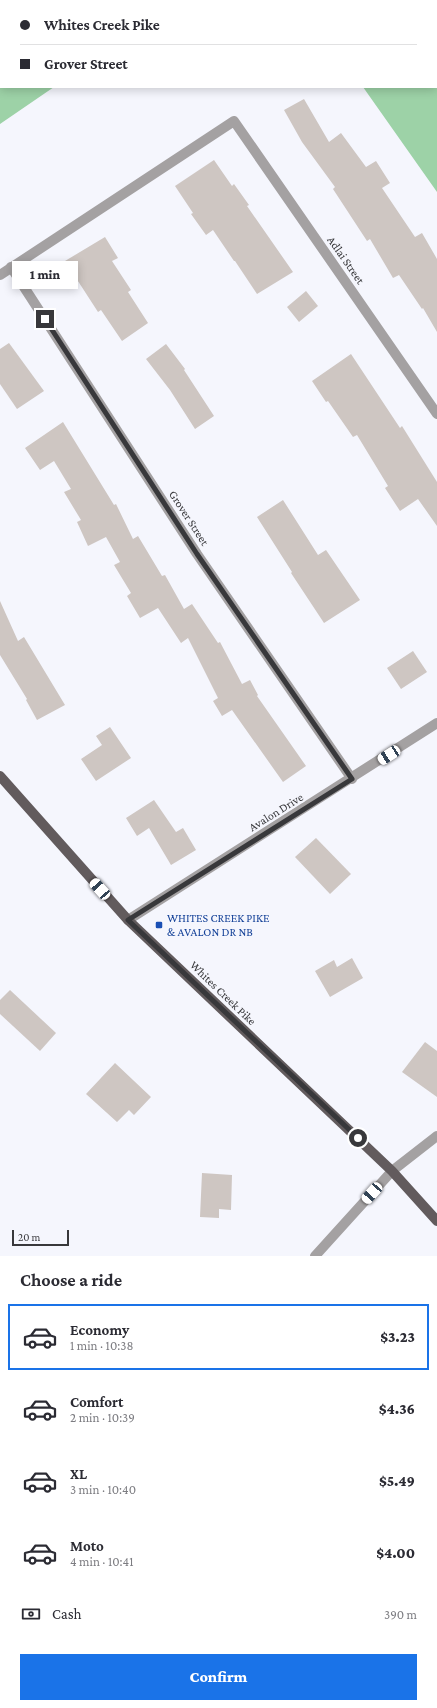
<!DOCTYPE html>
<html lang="en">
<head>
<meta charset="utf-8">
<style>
  body { margin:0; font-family:"Crimson Pro",serif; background:#f7f7f7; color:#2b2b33; height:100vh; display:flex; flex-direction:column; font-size:15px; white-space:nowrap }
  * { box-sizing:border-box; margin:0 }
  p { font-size:13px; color:#7c7c81 }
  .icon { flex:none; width:22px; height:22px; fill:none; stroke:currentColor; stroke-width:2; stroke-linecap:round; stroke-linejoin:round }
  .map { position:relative; height:1256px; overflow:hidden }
  .side { display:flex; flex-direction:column; background:#fff; flex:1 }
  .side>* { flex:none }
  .banner { position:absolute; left:0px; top:0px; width:437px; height:88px; box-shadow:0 2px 10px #0003; display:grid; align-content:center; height:88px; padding:0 20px; background:#fff }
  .scale { position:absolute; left:12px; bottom:10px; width:57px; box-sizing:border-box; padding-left:4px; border:2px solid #38383b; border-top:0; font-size:11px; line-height:14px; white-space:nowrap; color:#38383b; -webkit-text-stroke:3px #f5f6fd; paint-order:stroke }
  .end { position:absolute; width:18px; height:18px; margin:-9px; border:5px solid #38383b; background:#fff; box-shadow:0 0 0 2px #fff }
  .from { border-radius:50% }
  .bubble { position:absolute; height:28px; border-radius:0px; background:#fff; box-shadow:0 2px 10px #0003; font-size:13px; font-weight:800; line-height:28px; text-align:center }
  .car { position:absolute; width:12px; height:24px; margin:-12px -6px; border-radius:5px; box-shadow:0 0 3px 1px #0007; background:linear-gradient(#fff 24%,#345 0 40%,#fff 0 76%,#345 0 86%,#fff 0) }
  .banner b { display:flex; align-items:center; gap:14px; height:38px; font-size:15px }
  .banner b+b { border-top:1px solid #e1e1e2 }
  .banner i { width:10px; height:10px; background:#2b2b33 }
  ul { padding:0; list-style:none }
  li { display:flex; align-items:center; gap:12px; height:66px; margin:0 8px 6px; padding:0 12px; border:2px solid transparent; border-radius:0px }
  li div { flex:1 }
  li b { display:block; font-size:15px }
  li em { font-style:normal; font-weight:800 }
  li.current { border-color:#1a73e8 }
  li>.icon { width:36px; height:36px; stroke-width:1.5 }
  h2 { padding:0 20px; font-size:18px; line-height:48px }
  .pay { display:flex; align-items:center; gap:10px; height:44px; padding:0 20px; font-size:15px }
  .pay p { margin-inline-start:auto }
  .action { display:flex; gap:8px; margin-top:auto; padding:8px 20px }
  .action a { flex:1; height:46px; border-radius:0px; background:#1a73e8; color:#fff; font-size:16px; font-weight:800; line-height:46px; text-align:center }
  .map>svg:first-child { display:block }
  .forest { fill:#9dd2a7 }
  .building { fill:#cec6c2 }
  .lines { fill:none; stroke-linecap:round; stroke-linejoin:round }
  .minor { stroke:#a4a1a2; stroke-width:10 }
  .tertiary { stroke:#a4a1a2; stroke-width:10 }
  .primary { stroke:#625b5d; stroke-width:10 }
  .route { stroke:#38383b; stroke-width:5 }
  .transit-dot { fill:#1a4fb4; stroke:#f5f6fd; stroke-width:1.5 }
  .labels { text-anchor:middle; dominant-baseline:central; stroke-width:4; stroke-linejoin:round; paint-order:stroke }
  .street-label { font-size:12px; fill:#38383b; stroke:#f5f6fd }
  .transit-label { font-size:12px; fill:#164399; stroke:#f5f6fd; text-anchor:start }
</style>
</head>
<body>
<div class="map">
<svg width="437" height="1256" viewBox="0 0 437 1256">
  <rect width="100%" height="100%" fill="#f5f6fd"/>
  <g class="forest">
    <path d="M0,0H179L1,1V87H54L0,124Z"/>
    <path d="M301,0H437V192L363,87H436V1Z"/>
  </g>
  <g class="building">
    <path d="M304,99L329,142L341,133L366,167L376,161L390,183L382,188L415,237L422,233L437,259V332L423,308L422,309L399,275L393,278L370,239L367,241L333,189L335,187L302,142L284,110Z"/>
    <path d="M214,160L232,186L234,184L249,205L247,206L293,272L257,294L235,261H234L213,230L206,235L191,214L193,213L175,186Z"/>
    <path d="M105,237L118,258L112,261L131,290L128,292L148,323L122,341L101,310L98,312L65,261Z"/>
    <path d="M306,291L318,306L299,322L287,307Z"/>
    <path d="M9,343L44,391L17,409L0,384V349Z"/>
    <path d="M166,344L185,369L184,370L214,416L195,429L170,390L146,359Z"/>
    <path d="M351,354L400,428L402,426L437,482V526L418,499L400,511L385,488L388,486L357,435L353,437L328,401L326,402L312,381Z"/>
    <path d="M63,422L114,505L116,504L133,539L138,536L162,576L165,575L184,609L192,604L218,643L220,642L242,684L250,680L258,695L257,696L306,766L283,782L232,710L222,716L213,701L218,698L188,638L181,643L158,608L140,618L127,596L131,593L114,565L120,562L106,537L88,546L77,522L81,520L64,492L71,489L54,461L40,470L25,448Z"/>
    <path d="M283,500L318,555L326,550L360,600L324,623L291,573L292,572L257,517Z"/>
    <path d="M0,601L18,641L24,637L65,705L37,720L26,700L27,699L0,655Z"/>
    <path d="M413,651L427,672L401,689L387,668Z"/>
    <path d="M110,727L131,758L96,781L81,759L102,745L96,736Z"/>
    <path d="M154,800L176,832L183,828L196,850L171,865L149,828L137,836L126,818Z"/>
    <path d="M316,838L351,874L330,894L295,857Z"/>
    <path d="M352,958L363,978L330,997L315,971L334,960L337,967Z"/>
    <path d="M10,990L56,1033L40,1051L0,1014V1000Z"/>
    <path d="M425,1042L437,1051V1097L402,1072Z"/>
    <path d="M115,1063L151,1097L134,1115L129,1110L117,1122L86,1094Z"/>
    <path d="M202,1173L232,1175L231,1210L219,1209V1218L200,1217Z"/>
  </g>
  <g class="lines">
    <g class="minor">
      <path d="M11,267L197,554L352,779"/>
      <path d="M0,275L234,121L437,414"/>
      <path d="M128,920L437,723"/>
      <path d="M315,1256L392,1171"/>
    </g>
    <path class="tertiary" d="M392,1171L437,1136"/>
    <path class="primary" d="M0,776L128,920L392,1171L437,1221"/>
  </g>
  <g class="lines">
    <path class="route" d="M45,319L197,554L352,779L128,920L358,1138"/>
  </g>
  <rect class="transit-dot" x="155" y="921" width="8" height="8" rx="2"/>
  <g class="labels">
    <g class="street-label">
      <text transform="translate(346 260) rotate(55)">Adlai Street</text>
      <text transform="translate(189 518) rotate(57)">Grover Street</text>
      <text transform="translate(276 812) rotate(-32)">Avalon Drive</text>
      <text transform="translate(223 993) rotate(44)">Whites Creek Pike</text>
    </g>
    <g class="transit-label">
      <text x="167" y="918">WHITES CREEK PIKE<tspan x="167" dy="14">&amp; AVALON DR NB</tspan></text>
    </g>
  </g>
</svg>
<div class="scale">20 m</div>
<i class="end from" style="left:358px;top:1138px"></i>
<i class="end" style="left:45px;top:319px"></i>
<div class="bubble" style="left:12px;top:261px;width:66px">1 min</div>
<i class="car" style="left:389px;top:755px;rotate:237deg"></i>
<i class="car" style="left:100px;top:889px;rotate:318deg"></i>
<i class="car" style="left:372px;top:1193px;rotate:222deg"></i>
<div class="banner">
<b><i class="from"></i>Whites Creek Pike</b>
<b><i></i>Grover Street</b>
</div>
</div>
<section class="side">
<h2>Choose a ride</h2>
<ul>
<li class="current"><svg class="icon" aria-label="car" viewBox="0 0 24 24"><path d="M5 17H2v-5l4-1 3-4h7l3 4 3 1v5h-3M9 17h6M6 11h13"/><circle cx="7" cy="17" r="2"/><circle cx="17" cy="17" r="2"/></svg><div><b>Economy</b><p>1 min · 10:38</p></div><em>$3.23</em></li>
<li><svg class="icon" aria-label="car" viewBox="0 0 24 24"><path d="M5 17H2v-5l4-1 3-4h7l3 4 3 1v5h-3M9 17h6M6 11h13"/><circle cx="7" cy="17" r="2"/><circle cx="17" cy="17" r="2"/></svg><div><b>Comfort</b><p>2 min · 10:39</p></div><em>$4.36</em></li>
<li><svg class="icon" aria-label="car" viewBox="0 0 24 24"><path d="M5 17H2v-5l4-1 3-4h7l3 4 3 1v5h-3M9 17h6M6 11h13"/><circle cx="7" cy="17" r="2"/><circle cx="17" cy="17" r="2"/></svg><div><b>XL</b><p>3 min · 10:40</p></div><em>$5.49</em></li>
<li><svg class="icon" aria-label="car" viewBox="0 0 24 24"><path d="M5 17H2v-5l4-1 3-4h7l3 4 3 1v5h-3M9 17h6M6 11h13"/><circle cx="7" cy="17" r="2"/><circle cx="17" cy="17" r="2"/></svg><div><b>Moto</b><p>4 min · 10:41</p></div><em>$4.00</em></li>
</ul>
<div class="pay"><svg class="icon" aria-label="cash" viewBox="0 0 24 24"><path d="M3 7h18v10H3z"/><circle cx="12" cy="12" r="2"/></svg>Cash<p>390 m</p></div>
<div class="action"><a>Confirm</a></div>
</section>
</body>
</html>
